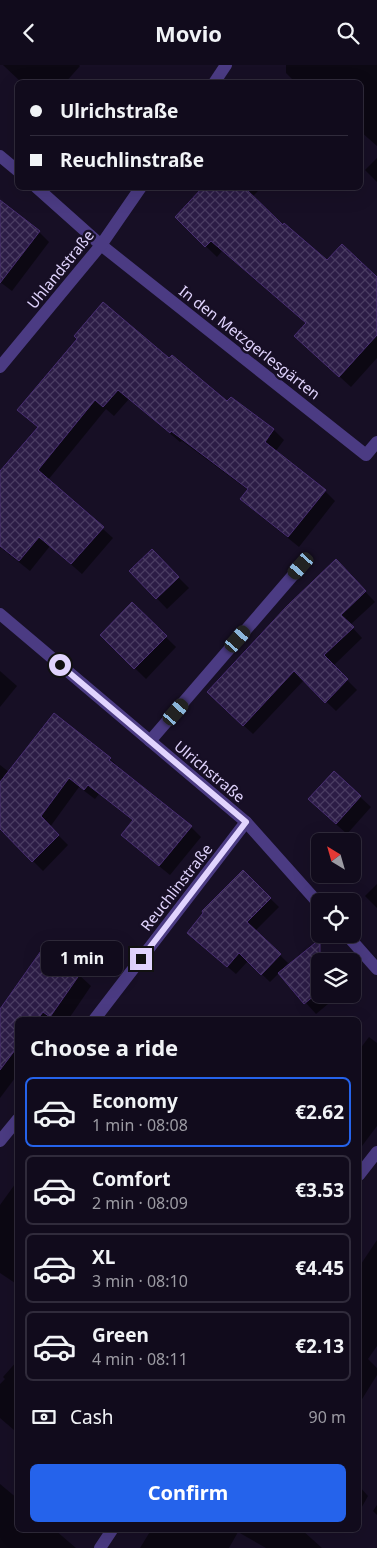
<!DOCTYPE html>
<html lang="en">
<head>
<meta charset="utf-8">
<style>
  body { margin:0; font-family:"Noto Sans",sans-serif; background:#1e1929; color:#f1f3f6; height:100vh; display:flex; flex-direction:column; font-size:19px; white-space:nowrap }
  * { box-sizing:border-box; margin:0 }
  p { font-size:16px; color:#9c9ba3 }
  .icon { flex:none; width:28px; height:28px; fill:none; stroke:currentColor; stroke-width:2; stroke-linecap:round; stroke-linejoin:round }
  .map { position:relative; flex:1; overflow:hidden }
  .sheet { position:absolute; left:15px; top:952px; width:346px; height:515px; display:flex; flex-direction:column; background:#110b1c; border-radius:8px; box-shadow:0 5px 20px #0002,0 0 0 1px #302b3b }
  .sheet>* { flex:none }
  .guide { position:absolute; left:15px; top:15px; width:348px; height:110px; border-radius:8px; box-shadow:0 5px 20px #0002,0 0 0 1px #302b3b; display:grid; align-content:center; height:110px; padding:0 15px; background:#110b1c }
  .needle { width:32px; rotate:323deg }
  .buttons { position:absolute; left:311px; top:768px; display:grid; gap:10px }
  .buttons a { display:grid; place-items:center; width:50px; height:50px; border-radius:8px; background:#110b1c; box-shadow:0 5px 20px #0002,0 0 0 1px #302b3b; font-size:25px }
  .end { position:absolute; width:22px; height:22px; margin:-11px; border:6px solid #e1d4fe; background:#111; box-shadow:0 0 0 2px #111 }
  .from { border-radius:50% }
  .bubble { position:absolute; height:35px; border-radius:8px; background:#110b1c; box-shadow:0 5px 20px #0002,0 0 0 1px #302b3b; font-size:16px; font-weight:700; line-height:35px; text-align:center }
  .car { position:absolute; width:15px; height:30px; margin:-15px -8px; border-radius:6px; box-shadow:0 0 4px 1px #0007; background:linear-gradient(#222 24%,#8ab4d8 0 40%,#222 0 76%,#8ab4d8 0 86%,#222 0) }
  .guide b { display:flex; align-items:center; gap:18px; height:48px; font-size:19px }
  .guide b+b { border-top:1px solid #302b3b }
  .guide i { width:12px; height:12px; background:#f1f3f6 }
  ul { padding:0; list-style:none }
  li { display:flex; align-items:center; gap:15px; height:70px; margin:0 10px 8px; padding:0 5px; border:2px solid #302b3b; border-radius:8px }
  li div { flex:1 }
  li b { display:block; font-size:19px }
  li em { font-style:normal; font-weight:700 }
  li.current { border-color:#2563eb }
  li>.icon { width:45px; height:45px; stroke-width:1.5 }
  h2 { padding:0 15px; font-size:22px; line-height:60px }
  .pay { display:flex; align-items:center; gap:12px; height:55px; padding:0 15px; font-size:19px }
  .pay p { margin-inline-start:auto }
  .cta { display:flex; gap:10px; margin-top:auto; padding:10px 15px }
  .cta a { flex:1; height:58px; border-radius:8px; background:#2563eb; color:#fff; font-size:20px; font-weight:700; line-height:58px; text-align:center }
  header { display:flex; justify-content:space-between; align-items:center; height:65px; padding:0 15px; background:#110b1c; font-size:22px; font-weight:700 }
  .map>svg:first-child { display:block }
  .shadow { fill:#0007 }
  .building { fill:url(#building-cross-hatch); stroke:#482e71 }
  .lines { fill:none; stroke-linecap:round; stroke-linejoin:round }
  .service { stroke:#4b3b83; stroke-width:12 }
  .minor { stroke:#4b3b83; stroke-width:12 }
  .tertiary { stroke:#4b3b83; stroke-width:12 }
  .route { stroke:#e1d4fe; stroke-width:6 }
  .labels { text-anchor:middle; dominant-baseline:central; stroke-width:5; stroke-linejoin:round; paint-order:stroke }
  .street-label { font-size:15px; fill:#e1d4fe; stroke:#170f25 }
</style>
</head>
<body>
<header><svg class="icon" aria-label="back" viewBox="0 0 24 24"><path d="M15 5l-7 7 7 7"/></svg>Movio<svg class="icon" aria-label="search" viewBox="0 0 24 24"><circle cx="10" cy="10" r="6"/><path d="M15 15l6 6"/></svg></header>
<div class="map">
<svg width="377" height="1483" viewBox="0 0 377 1483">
  <defs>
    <pattern id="building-cross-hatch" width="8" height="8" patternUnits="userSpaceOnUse" patternTransform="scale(1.25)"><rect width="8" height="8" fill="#2c1c46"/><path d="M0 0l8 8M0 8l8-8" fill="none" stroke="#4a3c62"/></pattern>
  </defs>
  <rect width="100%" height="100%" fill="#170f25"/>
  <g class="shadow">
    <path d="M3,0H79L80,1L65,18H22Z"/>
    <path d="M286,0H377V81L360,66V18H296L286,8Z"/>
    <path d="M377,93V117L365,105Z"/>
    <path d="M205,122H262L252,132L283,162L327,196L376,213L377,212V293L351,322L307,282V258L222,186L217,192L176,152Z"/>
    <path d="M0,137L39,167L49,177L12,226L0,217Z"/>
    <path d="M169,295L228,338L231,333L274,365L284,375L275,387L325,426L335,436L299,482L252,444L242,434L248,425L182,376L180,377L129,334L114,351L106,344L48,415L113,473L82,509L50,481L30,506L0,482V408L39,363L19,345Z"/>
    <path d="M152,486L189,523L167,544L131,506Z"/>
    <path d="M345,505L375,537L350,560L362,573L333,601L357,625L336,646L304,615L253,669L218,637Z"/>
    <path d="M132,539L176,582L146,614L101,570Z"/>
    <path d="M0,606L17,621L0,642Z"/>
    <path d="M110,694L120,703L119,705L191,762L201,772L170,810L133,780L123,770L134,756L99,729L95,734L79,722L50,762L68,780L43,806L12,775L0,765V700L9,707Z"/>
    <path d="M334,708L371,742L347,769L320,745Z"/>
    <path d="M243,807L279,842L255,866L288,898L282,905L283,906L313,882L327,896H320V929H340L316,949L279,908L270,917L248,896L236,909L197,876Z"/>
    <path d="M377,819V843L365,831Z"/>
    <path d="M79,910L91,921L68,955H18V1009L0,1033V946Z"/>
    <path d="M369,972L377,978V1061L359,1085V985Z"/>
    <path d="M18,1115V1220L0,1208V1140Z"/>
    <path d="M377,1175V1281L368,1294L377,1303V1310L359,1339V1202Z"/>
    <path d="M18,1295V1362L14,1365L0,1353V1319L5,1314L3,1312Z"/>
    <path d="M0,1419L18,1434V1465H55L76,1483H0Z"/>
    <path d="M359,1421L368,1431L359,1447Z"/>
    <path d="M377,1440V1450L373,1446Z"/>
    <path d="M151,1465H302L322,1483H266L238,1467L229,1483H140Z"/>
  </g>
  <g class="building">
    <path d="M203,122H244L283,160L284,158L327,195L342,179L377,212V270L339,312L294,271L306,258L211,176L205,182L175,152Z"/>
    <path d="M0,135L40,166L0,218Z"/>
    <path d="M103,237L169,293L172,290L227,336L231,332L274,364L265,377L326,425L288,472L240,434L248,424L171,366L170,368L118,325L103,342L95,335L38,405L104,462L71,499L39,472L19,496L0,481V406L38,362L17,345L77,274L74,271Z"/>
    <path d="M152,484L179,512L156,534L129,506Z"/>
    <path d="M336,494L366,526L341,550L354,562L324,590L348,614L325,638L294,606L243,661L207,627L287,541Z"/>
    <path d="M132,537L167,571L134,604L100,570Z"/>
    <path d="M54,648L111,693L109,695L192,761L159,801L121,770L133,755L88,720L84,725L69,713L41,751L59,770L32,797L0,764V717Z"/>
    <path d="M334,706L361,731L336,759L308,734Z"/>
    <path d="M243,805L271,833L247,857L281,889L261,910L239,888L227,902L187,868L203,848L202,846Z"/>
    <path d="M320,874V926L304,939L278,908Z"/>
    <path d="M43,883L80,909L50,952L43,947L37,955H18V981L0,1005V944Z"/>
  </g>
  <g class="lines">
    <g class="service">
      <path d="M0,91L18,106"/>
      <path d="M36,122L101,180"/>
      <path d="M150,676L301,501"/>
    </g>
    <g class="minor">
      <path d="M214,18L226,0"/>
      <path d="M101,180L366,390L377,377"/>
      <path d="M0,302L101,180L141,122"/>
      <path d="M0,549L246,757L320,840"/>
      <path d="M346,869L377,904"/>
      <path d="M94,955L246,757"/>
      <path d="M0,1076L18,1054"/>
    </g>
    <g class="tertiary">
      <path d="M359,1110L377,1087"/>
      <path d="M100,1483L112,1465"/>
    </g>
  </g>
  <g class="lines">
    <path class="route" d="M60,600L246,757L141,894"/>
  </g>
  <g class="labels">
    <g class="street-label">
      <text transform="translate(60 204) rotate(-51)">Uhlandstraße</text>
      <text transform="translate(250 277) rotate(38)">In den Metzgerlesgärten</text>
      <text transform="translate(210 706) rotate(40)">Ulrichstraße</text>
      <text transform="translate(176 822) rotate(-52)">Reuchlinstraße</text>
    </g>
  </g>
</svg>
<div class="buttons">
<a><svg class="needle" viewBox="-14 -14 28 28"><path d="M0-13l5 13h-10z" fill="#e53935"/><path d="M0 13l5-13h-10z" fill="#9c9ba3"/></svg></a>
<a><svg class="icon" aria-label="locate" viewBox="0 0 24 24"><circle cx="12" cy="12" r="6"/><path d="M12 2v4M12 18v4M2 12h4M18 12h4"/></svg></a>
<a><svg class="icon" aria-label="layers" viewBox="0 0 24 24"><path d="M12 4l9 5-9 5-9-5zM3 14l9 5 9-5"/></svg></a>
</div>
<i class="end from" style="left:60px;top:600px"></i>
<i class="end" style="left:141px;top:894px"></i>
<div class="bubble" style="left:41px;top:876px;width:82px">1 min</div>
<i class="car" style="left:301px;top:501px;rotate:221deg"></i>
<i class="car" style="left:238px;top:574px;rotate:41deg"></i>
<i class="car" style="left:176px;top:647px;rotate:41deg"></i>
<div class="guide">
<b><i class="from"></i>Ulrichstraße</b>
<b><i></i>Reuchlinstraße</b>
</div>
<section class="sheet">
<h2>Choose a ride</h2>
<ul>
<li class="current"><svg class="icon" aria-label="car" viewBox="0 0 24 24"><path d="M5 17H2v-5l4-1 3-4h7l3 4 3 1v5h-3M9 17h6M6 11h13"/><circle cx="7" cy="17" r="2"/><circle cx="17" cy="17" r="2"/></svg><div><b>Economy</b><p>1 min · 08:08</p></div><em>€2.62</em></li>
<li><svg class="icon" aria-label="car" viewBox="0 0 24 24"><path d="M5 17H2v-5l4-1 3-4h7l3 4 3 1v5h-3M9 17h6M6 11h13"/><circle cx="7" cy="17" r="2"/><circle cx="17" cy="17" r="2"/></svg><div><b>Comfort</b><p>2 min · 08:09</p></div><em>€3.53</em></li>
<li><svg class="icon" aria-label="car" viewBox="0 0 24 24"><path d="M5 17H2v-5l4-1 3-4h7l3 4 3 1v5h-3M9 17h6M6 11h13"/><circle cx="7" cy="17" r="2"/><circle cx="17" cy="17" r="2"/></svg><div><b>XL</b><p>3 min · 08:10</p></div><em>€4.45</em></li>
<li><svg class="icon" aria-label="car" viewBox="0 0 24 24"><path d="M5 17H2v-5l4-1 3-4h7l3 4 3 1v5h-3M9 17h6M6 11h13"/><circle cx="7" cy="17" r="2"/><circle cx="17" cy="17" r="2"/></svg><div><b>Green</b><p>4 min · 08:11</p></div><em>€2.13</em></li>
</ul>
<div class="pay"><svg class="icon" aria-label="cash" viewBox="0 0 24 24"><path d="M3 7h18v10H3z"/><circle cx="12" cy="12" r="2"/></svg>Cash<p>90 m</p></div>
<div class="cta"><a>Confirm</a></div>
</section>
</div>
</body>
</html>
